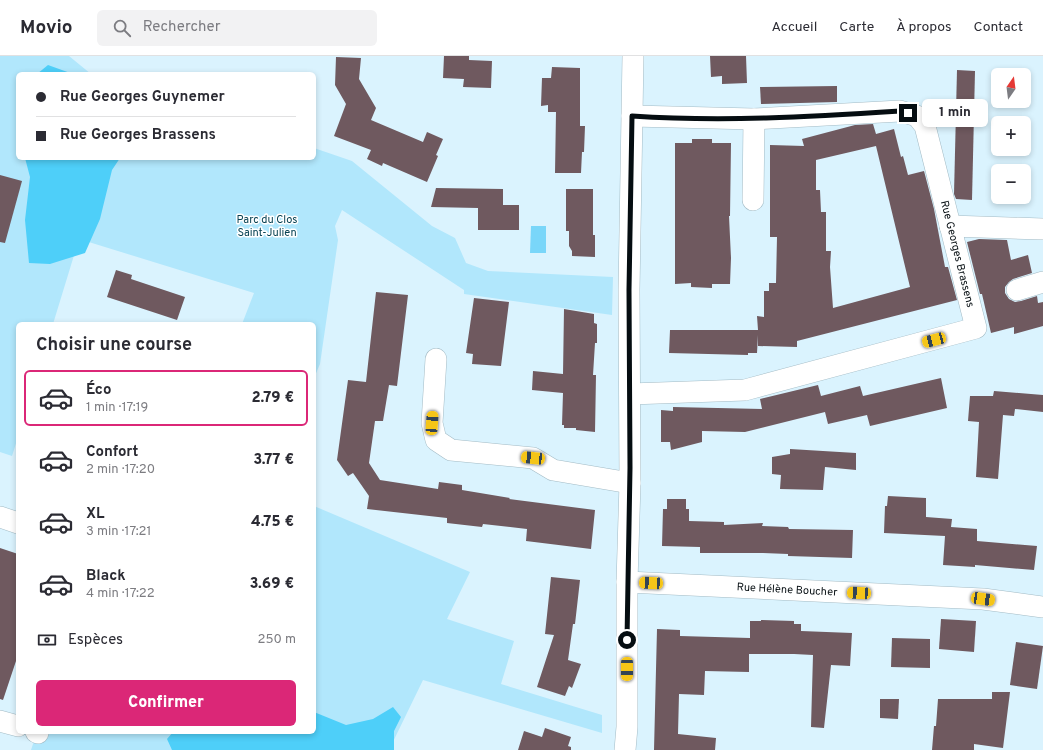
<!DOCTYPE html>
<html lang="fr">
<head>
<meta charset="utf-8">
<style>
  body { margin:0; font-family:Overpass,sans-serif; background:#f2f2f3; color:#2b2b33; height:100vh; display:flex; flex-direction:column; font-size:15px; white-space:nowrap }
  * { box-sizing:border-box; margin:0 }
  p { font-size:13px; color:#7c7c81 }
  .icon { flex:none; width:22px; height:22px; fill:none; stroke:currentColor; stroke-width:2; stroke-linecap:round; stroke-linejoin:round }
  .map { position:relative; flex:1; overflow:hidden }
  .details { position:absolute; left:16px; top:266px; width:300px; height:412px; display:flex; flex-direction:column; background:#fff; border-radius:6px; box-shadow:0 2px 6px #0003 }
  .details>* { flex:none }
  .hud { position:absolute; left:16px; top:16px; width:300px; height:88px; border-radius:6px; box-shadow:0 2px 6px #0003; display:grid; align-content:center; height:88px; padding:0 20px; background:#fff }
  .needle { width:26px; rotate:14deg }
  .fabs { position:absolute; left:991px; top:12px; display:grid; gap:8px }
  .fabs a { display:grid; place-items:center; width:40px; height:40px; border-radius:6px; background:#fff; box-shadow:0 2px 6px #0003; font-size:20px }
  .end { position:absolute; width:18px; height:18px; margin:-9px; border:5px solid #050d11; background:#fff; box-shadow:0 0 0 2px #fff }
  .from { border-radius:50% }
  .bubble { position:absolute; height:28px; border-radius:6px; background:#fff; box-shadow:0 2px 6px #0003; font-size:13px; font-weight:800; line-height:28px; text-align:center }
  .car { position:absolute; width:12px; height:24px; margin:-12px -6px; border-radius:5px; box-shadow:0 0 3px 1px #0007; background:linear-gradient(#f5c518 24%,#345 0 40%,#f5c518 0 76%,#345 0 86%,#f5c518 0) }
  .hud b { display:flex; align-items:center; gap:14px; height:38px; font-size:15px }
  .hud b+b { border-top:1px solid #e1e1e2 }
  .hud i { width:10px; height:10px; background:#2b2b33 }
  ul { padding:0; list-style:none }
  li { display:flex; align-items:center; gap:12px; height:56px; margin:0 8px 6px; padding:0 12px; border:2px solid transparent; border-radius:6px }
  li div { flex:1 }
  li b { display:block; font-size:15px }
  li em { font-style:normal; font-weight:800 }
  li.active { border-color:#db2777 }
  li>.icon { width:36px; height:36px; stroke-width:1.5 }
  h2 { padding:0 20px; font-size:18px; line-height:48px }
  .pay { display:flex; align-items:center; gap:10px; height:44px; padding:0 20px; font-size:15px }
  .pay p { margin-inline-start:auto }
  .action { display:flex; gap:8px; margin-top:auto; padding:8px 20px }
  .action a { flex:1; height:46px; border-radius:6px; background:#db2777; color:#fff; font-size:16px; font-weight:800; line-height:46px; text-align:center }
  header { display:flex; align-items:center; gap:24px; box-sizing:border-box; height:56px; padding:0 20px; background:#fff; border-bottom:1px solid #e1e1e2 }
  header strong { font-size:19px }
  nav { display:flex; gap:22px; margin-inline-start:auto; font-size:14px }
  .search { width:280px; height:36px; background:#f2f2f3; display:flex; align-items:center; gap:10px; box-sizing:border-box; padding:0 14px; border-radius:6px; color:#7c7c81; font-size:15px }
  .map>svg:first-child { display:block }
  .green { fill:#b1e7fc }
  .forest { fill:#4ecff9 }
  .water { fill:#79d6f9 }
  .building { fill:#6f595f; fill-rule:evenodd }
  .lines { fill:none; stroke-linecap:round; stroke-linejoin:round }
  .minor-casing { stroke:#a3bbc5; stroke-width:22 }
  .minor { stroke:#fff; stroke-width:21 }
  .route { stroke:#050d11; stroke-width:5 }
  .labels { text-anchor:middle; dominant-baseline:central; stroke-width:3; stroke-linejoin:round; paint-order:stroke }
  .park-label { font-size:11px; fill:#064152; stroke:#fff }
  .street-label { font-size:11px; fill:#050d11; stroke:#fff }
</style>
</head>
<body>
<header>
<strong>Movio</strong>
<div class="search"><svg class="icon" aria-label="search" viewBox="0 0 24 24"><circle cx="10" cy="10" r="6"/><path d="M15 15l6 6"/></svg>Rechercher</div>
<nav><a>Accueil</a><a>Carte</a><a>À propos</a><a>Contact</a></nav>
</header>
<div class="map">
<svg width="1043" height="694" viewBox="0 0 1043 694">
  <rect width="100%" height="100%" fill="#daf3fe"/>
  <g class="green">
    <path d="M0,0H69L91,18H18V102H314V92L352,105L432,170L455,182L466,207L488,215L613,221L612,259L464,238V234L342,154L335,170L338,184L320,308L314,322V268H242L254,237L79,183L53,268H18V381L12,400L0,396Z"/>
    <path d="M314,450L470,516L447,563L514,585L501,628L602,659V677L423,624L389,694H31L37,676H314Z"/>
  </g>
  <g class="forest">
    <path d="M48,9L73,18H37Z"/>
    <path d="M25,102H120L112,114L100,163L85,197L50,208L29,207L25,164L30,121Z"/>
    <path d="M393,651L401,661L394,675V694H172L167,683L173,676H314V656L346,669L373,663Z"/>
  </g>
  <path class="water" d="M531,170H546V197H530Z"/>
  <g class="building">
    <path d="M444,0H469V4L492,5L491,32L463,31L464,23L443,22Z"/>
    <path d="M710,0H746L747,27L722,28V20L711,21Z"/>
    <path d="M336,1L361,2L359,23L376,52L371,64L423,86L427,76L443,83L436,99L438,100L427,126L383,107L382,110L367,103L371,94L334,80L346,48L335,29Z"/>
    <path d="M552,11L580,12V70H585L584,96H582L581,117H555L556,56H548V49L541,50L542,22H551Z"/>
    <path d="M957,14L975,15L972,144L956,143L954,138Z"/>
    <path d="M837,30V46L761,48L760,31Z"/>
    <path d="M873,68L876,78L894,73L901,101L903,100L908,119L924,115L934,153L945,211H948L957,244L797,285V291L758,290V279L757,297H748V299L669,297L670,274H758L757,260L764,261V235H769V227H776L777,181H770V89L804,90L802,83L855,69ZM876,90L910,231L833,252L830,211L831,195H826V156H821L820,134H816V104Z"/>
    <path d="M692,83H712V87H731L730,160H729L731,202L730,228H712V232L691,231V227L675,228V87H692Z"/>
    <path d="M0,119L22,125L5,187L0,186Z"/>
    <path d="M436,132L503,133V149H519V174H478V152L431,151Z"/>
    <path d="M566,133H593V179H595V201L572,200V195L569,190V175H566Z"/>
    <path d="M979,183L1007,184L1011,204L1028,199L1032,217L1013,223L1009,226L1005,231V237L1009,243L1015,246L1021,245L1037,240L1038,247L1043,246V270L1014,278V271L991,277L982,238H980L967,186Z"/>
    <path d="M116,214L132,219L131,223L185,241L177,264L107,241Z"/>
    <path d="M376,236L408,239L397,330L389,329L383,365H375L369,407L380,424L438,433L439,426L462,429V434L510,442L509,443L595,454L591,493L526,485L527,473L483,468L482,471L447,467V462L367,453L369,440L353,417L348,420L337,404L348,324L366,326Z"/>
    <path d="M474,242L509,246L501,310L472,308L473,298L466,297Z"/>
    <path d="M564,253L594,258V267L597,268V287H595L593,319H596L595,376L576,374V372H564V369H562L563,337L532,334L533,315L563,318Z"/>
    <path d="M941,322L947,352L870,370L867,359L828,368L825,356L745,376L702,375V386L671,394L670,386H661V354L673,355V351L762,353L760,343L818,329L821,340L860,330L863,340Z"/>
    <path d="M994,335L1043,339V356L1015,353L1014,360L1003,359L998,423L976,421L979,366L968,365L970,340H993Z"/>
    <path d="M790,393L856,397V414L825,411L823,434L780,433L781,419L772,418V401L790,398Z"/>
    <path d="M888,440L926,442V461L952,463L951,471L977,473V485L1037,490L1034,514L975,509V511L943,509L945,480L884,477L885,450H887Z"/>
    <path d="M667,443H686V453H689V465L724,466V469L763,467L762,470L788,471L789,473L853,474L852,502L788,500V498L763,497H700V491L662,490L663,453H667Z"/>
    <path d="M0,492L18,498V599L3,644L0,643Z"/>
    <path d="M551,521L580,524L575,568H573L568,604L581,608L572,632L569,630L565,640L537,631L554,579L545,578Z"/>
    <path d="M941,563L976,565L974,596L939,593Z"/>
    <path d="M761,564L794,565V568H801V575L852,577L850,610L831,609L824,672L811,671L813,599L794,598H749V616L705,615L704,639L679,638L678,678L716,682L715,694H654L657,573L680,574V580L750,582V565H761Z"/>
    <path d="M892,582L930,583V612L891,611Z"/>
    <path d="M1016,586L1043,590L1037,633L1010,629Z"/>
    <path d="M992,636H1010L1003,692L974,688V694H932L934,670H936L938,643H992Z"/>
    <path d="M880,643H899L898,663L880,662Z"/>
    <path d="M545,672L571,681L568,690L571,691V694H518L524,675L542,681Z"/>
  </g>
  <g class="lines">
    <g class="minor-casing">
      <g id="minor">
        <path d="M753,144L754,63"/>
        <path d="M950,170L1043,173"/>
        <path d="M1017,234L1043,226"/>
        <path d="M436,303L432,367L436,384L451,394L533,402L553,414L630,427"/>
        <path d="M630,338L745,334L976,272L925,70L917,60L900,55L754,63L632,60"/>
        <path d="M0,461L18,467"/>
        <path d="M627,526L983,543L1043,551"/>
        <path d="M0,665L18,670"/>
        <path d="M36,676L38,677"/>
        <path d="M625,694L627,671V526L630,427L629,234L633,0"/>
      </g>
    </g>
    <use href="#minor" class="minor"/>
  </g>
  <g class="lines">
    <path class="route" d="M627,584L630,412L629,234L632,60C721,66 811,61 900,55L908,57"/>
  </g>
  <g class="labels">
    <g class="park-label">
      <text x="267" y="164">Parc du Clos<tspan x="267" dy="13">Saint-Julien</tspan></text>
    </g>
    <g class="street-label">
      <text transform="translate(957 198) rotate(76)">Rue Georges Brassens</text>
      <text transform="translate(787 534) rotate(3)">Rue Hélène Boucher</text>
    </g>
  </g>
</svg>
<div class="fabs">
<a><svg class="needle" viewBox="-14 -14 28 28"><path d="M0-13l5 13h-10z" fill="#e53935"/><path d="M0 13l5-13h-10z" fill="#7c7c81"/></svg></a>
<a>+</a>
<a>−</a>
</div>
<i class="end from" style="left:627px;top:584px"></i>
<i class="end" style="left:908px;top:57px"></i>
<div class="bubble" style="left:922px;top:43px;width:66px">1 min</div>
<i class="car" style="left:934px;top:284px;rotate:255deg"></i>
<i class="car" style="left:432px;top:367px;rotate:4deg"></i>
<i class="car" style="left:533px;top:402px;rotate:276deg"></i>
<i class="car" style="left:651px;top:527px;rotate:273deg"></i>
<i class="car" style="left:859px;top:537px;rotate:273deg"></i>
<i class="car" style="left:983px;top:543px;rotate:98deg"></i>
<i class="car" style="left:627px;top:613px;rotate:180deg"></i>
<div class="hud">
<b><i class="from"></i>Rue Georges Guynemer</b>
<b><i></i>Rue Georges Brassens</b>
</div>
<section class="details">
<h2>Choisir une course</h2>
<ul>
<li class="active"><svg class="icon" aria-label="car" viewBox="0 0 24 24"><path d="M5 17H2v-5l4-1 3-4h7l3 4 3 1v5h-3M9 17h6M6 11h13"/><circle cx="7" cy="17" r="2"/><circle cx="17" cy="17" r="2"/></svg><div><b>Éco</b><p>1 min · 17:19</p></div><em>2.79 €</em></li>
<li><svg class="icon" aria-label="car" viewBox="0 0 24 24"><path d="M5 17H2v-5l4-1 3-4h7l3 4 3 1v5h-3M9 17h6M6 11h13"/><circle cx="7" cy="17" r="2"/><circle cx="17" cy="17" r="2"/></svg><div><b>Confort</b><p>2 min · 17:20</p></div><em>3.77 €</em></li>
<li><svg class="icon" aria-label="car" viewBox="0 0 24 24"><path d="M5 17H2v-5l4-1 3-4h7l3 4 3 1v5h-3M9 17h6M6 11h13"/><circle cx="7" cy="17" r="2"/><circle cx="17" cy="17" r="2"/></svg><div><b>XL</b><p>3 min · 17:21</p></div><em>4.75 €</em></li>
<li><svg class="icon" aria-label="car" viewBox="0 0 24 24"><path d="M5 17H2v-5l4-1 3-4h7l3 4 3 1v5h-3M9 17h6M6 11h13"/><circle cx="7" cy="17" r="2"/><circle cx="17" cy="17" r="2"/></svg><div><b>Black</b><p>4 min · 17:22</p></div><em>3.69 €</em></li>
</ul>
<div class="pay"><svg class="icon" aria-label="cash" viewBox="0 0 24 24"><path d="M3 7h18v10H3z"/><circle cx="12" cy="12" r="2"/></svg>Espèces<p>250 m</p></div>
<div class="action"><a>Confirmer</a></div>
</section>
</div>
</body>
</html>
